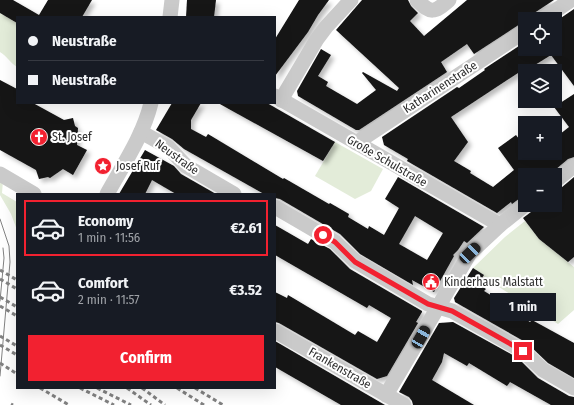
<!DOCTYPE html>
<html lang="en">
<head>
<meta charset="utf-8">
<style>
  body { margin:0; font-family:"Fira Sans Condensed",sans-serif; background:#20242c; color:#f1f3f6; height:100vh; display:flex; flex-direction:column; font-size:15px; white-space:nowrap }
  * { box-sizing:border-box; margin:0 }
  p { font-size:13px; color:#9ea1a6 }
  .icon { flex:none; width:22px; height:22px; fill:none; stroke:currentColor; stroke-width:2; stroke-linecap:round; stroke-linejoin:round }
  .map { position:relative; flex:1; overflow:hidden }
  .panel { position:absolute; left:16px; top:193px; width:260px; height:196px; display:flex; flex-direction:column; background:#171b24; border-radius:0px; box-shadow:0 4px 16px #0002 }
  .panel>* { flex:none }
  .banner { position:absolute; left:16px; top:16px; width:260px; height:88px; border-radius:0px; box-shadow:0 4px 16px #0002; display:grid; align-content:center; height:88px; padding:0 12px; background:#171b24 }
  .fabs { position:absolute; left:518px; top:12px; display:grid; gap:8px }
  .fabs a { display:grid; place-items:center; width:44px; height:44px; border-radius:0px; background:#171b24; box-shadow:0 4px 16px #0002; font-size:20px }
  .end { position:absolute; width:18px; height:18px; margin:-9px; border:5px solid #f22130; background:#fff; box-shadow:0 0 0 2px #fff }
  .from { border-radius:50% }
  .bubble { position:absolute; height:28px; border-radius:0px; background:#171b24; box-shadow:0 4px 16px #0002; font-size:13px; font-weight:700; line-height:28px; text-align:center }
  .car { position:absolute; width:12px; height:24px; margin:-12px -6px; border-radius:5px; box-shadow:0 0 3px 1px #0007; background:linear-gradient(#222 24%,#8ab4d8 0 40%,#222 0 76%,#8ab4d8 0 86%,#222 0) }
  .banner b { display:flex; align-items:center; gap:14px; height:38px; font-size:15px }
  .banner b+b { border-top:1px solid #363941 }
  .banner i { width:10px; height:10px; background:#f1f3f6 }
  ul { padding:7px 0 0; list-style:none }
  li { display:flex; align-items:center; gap:12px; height:56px; margin:0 8px 6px; padding:0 4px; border:2px solid transparent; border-radius:0px }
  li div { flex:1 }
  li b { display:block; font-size:15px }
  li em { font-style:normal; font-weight:700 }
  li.selected { border-color:#f22130 }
  li>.icon { width:36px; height:36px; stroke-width:1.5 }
  .button { display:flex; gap:8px; margin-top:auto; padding:8px 12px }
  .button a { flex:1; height:46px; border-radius:0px; background:#f22130; color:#fff; font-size:16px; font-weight:700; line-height:46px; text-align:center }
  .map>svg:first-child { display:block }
  .green { fill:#e3ecd9 }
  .building { fill:#141414; fill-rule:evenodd; filter:url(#shadow) }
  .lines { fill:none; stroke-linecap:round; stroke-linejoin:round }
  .minor { stroke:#cacaca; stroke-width:15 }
  .tram { stroke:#828282; stroke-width:1 }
  .rail { stroke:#828282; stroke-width:3; stroke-dasharray:4 3; stroke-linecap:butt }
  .route { stroke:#f22130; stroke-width:5 }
  .labels { text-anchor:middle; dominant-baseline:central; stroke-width:4; stroke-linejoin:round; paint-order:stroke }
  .street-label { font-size:12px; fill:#2d2d2d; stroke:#fff }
  .poi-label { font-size:12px; fill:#2d2d2d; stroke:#fff; text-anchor:start }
</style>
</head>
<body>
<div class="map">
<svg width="574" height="405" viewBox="0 0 574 405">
  <defs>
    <filter id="shadow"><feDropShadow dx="3.5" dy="3.5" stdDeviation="2" flood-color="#0004"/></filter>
  </defs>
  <rect width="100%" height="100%" fill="#fff"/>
  <g class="green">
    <path d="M0,13L17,23V67C10,63 7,56 0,52Z"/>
    <path d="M335,142L383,169L371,191L355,199L315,176Z"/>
    <path d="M0,179L3,181L2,193L17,202V230L11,214L0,195Z"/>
    <path d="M525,221L539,239L574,267V310L558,324L483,277L484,275L473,268L505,237Z"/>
  </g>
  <g class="building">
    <path d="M0,0H13L39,15L48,0H92L82,17H17V23L0,13Z"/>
    <path d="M187,0H216L214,17H186Z"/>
    <path d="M299,0H329L318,15L308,32L275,76V39Z"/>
    <path d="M362,0H408L411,6L418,13L410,21L424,36L467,0H554L525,19V22L520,24L474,54L467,44L441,62L447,72L359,130H356L298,96L297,91L321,49L331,55L318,76L328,82L326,86L357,104L376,90L362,73L363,72L397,91L399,88L336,30Z"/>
    <path d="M574,9V86L551,55L522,73L521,71L451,117L468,142L454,161L471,171L470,173L493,187L514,170L498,148L516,135L525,147V153H530L532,156L537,153H555V138L569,127L554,107L574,94V157L568,159L549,175H525V196L520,198L512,204L511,202L497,213L407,161L408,159L384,145L382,137L457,87L459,88L485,70L484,69L525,42V49H555V22Z"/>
    <path d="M0,80L17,89V103H33L64,120L73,118L75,126L78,128L77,145L87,150L73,175L63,169L50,178L48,177L39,179L36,170L0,150Z"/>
    <path d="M172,103H201L191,120V129L206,137L208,134L283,179L284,178L329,204L330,203L349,214L348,217L368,229L369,226L384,235L399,208L385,199L398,177L484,227L467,243L464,241L458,250L453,255L454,256L434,292L412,280L413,285L360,254L340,234L280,199L275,198V194H264L184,149L172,139L156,130ZM415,216L443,233L427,260L399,244Z"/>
    <path d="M218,103H267L335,142L323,161Z"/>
    <path d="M145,150L174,166L181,174L216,194H176L152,180L145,194H119Z"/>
    <path d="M574,177V257L568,262L539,239L523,218L531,212L534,205H555V190L561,188Z"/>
    <path d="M275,225L308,244L311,239L330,249L350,269L422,311V312L416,322L418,323L387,376L377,379L279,323L275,322V292L287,298L288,295L355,335L358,331L377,342L391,318L369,305L367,308L275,255Z"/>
    <path d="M473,268L484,275L478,284L486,289L484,291L512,308L510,310L530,322L532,320L574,343V378L548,363L527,343L455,302L454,298Z"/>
    <path d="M453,322L518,358L538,378L569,396L574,397V405H551L510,382L507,386L469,363L467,366L444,353L442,362L432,380L474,405H413L412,401L409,397L399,392L439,323Z"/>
    <path d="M275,341L354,387L385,405H341L275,367Z"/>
  </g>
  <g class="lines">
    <g class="minor">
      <path d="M417,0C431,14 434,13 449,0"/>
      <path d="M170,17L172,0"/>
      <path d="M543,19L571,0"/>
      <path d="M275,96L500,225"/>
      <path d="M281,100L317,39L326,27L351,0"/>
      <path d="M141,132L168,147L186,166L234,194"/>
      <path d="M356,143L525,31"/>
      <path d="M0,174L34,194"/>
      <path d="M555,181L574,166"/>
      <path d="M107,194C123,165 143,136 151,103"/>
      <path d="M275,207L335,242L355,261L428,304L452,311L523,351L543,370L574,388"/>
      <path d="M275,331L404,405"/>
      <path d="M386,395L470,253L500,225L525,205"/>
    </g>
    <g class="tram">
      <path d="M0,219L9,246L10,262L0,376"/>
      <path d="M0,301L4,258L3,248"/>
    </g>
    <g class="rail">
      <path d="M0,270L17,280"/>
      <path d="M0,279L17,289"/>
      <path d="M0,297L17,307"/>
      <path d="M0,306L17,316"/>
      <path d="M0,336L17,346"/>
      <path d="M0,345L17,355"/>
      <path d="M0,363L17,374"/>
      <path d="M40,388L69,405"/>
      <path d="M80,388L114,405"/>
      <path d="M97,388L131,405"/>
      <path d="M127,388L151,405"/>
      <path d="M142,388L165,405"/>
      <path d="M177,388L204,405"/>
      <path d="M195,388L223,405"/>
      <path d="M11,404L13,405"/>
    </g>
  </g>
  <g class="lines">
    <path class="route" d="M323,235L335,242L355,262L428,304L452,311L523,351"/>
  </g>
  <defs>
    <g id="church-disc" transform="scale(0.9)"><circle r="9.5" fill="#f22130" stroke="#fff"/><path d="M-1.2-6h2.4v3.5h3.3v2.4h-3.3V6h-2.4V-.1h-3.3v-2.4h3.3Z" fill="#fff"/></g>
    <g id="sight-disc" transform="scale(0.9)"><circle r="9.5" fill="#f22130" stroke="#fff"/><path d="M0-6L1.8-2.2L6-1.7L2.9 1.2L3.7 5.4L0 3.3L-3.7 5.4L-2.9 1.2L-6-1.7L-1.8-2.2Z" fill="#fff"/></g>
    <g id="civic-disc" transform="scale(0.9)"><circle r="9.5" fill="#f22130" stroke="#fff"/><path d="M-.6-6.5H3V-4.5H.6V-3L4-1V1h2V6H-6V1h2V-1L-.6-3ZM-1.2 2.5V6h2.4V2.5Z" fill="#fff"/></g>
  </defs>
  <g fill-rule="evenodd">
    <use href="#church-disc" x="39" y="137"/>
    <use href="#sight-disc" x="103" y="166"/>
    <use href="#civic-disc" x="431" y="282"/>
  </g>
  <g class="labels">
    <g class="street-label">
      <text transform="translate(440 87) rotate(-33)">Katharinenstraße</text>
      <text transform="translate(177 157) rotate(36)">Neustraße</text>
      <text transform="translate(387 161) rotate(30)">Große Schulstraße</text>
      <text transform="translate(340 368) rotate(30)">Frankenstraße</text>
    </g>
    <g class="poi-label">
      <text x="52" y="137">St. Josef</text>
      <text x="116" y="166">Josef Ruf</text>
      <text x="444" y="282">Kinderhaus Malstatt</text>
    </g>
  </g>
</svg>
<div class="fabs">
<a><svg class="icon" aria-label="locate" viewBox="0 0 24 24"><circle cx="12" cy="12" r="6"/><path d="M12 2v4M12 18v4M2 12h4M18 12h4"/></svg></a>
<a><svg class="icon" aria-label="layers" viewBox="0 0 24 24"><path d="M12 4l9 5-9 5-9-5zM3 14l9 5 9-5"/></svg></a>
<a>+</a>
<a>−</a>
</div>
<i class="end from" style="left:323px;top:235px"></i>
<i class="end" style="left:523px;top:351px"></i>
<div class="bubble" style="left:490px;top:293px;width:66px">1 min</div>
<i class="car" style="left:470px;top:253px;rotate:46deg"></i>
<i class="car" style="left:421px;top:337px;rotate:30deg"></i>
<div class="banner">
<b><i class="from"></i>Neustraße</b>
<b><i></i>Neustraße</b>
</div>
<section class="panel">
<ul>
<li class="selected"><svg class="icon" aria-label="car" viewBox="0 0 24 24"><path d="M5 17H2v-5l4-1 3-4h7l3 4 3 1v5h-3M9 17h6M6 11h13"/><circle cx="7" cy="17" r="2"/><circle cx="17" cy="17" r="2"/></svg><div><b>Economy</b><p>1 min · 11:56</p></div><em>€2.61</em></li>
<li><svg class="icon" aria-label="car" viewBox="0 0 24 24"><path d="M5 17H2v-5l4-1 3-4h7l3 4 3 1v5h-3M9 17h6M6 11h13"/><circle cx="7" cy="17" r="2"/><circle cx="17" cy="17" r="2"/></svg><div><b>Comfort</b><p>2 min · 11:57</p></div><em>€3.52</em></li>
</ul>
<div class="button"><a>Confirm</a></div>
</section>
</div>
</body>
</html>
